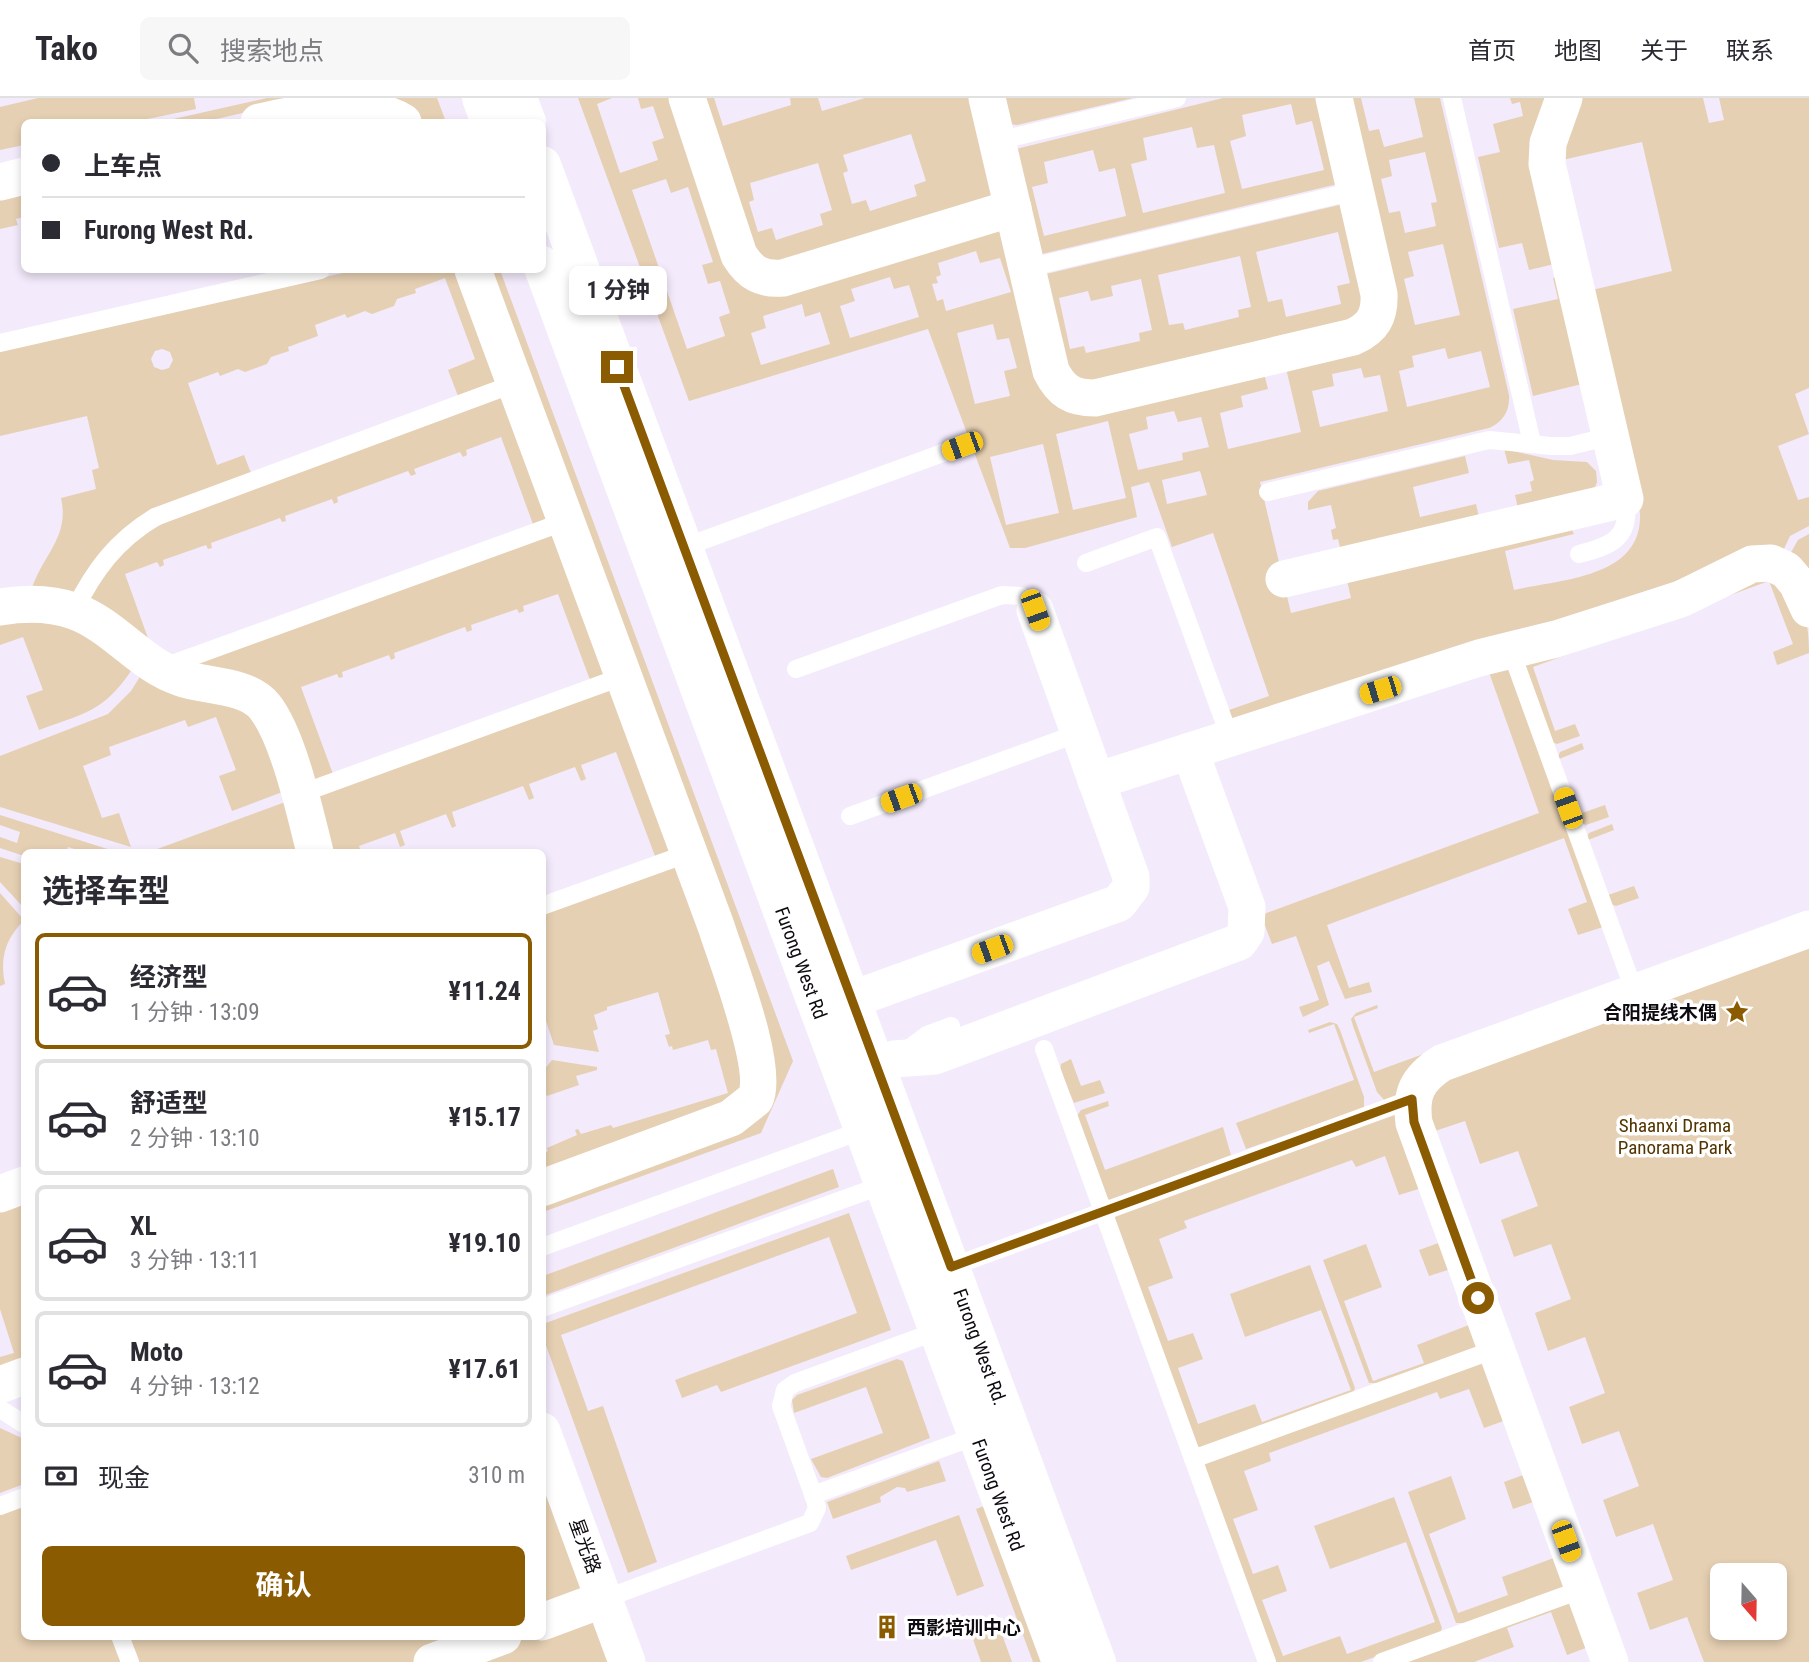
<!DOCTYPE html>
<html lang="zh">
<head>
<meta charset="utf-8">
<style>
  body { margin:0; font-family:"Roboto Condensed","Noto Sans SC",sans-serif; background:#f7f7f7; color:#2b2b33; height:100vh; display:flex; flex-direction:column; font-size:26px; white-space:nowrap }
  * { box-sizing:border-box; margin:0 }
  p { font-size:23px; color:#7c7c81 }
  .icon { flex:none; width:38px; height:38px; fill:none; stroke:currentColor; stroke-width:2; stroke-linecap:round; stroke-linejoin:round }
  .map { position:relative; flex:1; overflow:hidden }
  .details { position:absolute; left:21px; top:751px; width:525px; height:791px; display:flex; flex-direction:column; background:#fff; border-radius:10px; box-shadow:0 4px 10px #0003 }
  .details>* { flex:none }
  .top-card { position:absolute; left:21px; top:21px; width:525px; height:154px; border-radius:10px; box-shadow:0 4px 10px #0003; display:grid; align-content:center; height:154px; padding:0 21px; background:#fff }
  .needle { width:46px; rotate:160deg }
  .fabs { position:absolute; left:1710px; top:1465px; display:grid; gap:14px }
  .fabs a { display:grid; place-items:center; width:77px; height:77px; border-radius:10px; background:#fff; box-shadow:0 4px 10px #0003; font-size:35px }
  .end { position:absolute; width:32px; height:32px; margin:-16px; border:9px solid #8b5b01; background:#fff; box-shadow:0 0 0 4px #fff }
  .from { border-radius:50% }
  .bubble { position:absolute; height:49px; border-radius:10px; background:#fff; box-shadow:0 4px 10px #0003; font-size:23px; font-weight:700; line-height:49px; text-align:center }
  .car { position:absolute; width:21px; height:42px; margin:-21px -10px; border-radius:9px; box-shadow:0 0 5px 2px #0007; background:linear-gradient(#f5c518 24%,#345 0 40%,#f5c518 0 76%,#345 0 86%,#f5c518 0) }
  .top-card b { display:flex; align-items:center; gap:24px; height:66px; font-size:26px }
  .top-card b+b { border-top:2px solid #e1e1e2 }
  .top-card i { width:18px; height:18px; background:#2b2b33 }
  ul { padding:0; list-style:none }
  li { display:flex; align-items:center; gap:21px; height:116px; margin:0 14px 10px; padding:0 7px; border:4px solid #e1e1e2; border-radius:10px }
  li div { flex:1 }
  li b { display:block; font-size:26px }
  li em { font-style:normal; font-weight:700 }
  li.active { border-color:#8b5b01 }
  li>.icon { width:63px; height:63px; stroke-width:1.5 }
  h2 { padding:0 21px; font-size:32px; line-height:84px }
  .pay { display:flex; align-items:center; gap:18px; height:77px; padding:0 21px; font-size:26px }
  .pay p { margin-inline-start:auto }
  .primary-button { display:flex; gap:14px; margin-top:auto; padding:14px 21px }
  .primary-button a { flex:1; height:80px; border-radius:10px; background:#8b5b01; color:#fff; font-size:28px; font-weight:700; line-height:80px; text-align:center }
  header { display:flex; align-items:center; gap:42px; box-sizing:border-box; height:98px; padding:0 35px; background:#fff; border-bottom:2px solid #e1e1e2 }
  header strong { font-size:33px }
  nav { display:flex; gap:38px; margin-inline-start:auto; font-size:24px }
  .search { width:490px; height:63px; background:#f7f7f7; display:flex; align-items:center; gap:18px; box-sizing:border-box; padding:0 24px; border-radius:10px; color:#7c7c81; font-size:26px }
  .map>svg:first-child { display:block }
  .green { fill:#e6d0b3; fill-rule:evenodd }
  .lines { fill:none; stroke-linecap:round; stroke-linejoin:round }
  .service { stroke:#fff; stroke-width:18 }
  .minor { stroke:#fff; stroke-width:37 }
  .secondary { stroke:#fff; stroke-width:38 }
  .route { stroke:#8b5b01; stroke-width:9 }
  .labels { text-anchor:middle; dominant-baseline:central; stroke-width:7; stroke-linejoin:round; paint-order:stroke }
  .street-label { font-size:19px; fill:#0e0b10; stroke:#fff }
  .poi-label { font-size:19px; font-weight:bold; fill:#0e0b10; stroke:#fff; text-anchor:end }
  .park-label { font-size:19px; fill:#533500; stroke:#fff }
</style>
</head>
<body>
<header>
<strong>Tako</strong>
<div class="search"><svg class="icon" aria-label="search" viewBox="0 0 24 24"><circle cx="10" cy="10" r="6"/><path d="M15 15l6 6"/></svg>搜索地点</div>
<nav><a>首页</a><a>地图</a><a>关于</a><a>联系</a></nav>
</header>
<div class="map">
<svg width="1809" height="1564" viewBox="0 0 1809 1564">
  <rect width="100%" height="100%" fill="#f3eafb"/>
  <g class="green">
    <path d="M38,0H194L196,11L133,24H24V47L0,52V9Z"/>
    <path d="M267,0H310L203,24H160Z"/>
    <path d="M383,0H437L446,24H424L412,14Z"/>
    <path d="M578,0H612L597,6L620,75L658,62L652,44L664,40L653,8L641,11L638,0H677L740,178L998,125L1048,290L1370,242L1343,0H1361L1369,33L1379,31L1384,49L1423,39L1414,0H1440L1509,297C1510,313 1503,324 1489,330L1260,384L1291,515L1351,500L1346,478L1572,432L1574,436L1505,453L1514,492C1561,481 1643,480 1640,415L1588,193L1672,173L1642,44L1558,63L1576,0H1703L1709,25L1724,22L1719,0H1809V290L1795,296L1809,336L1778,348L1798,402L1809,399V428L1790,438L1782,455L1736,463L1235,630L1229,612L1269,598L1213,435L1172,449L1149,384L1131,389L1137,419L1025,450H1010L928,231L689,303ZM1425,54L1437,104L1431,105L1436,128L1405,135L1400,113L1389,115L1381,81L1392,78L1389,62ZM666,81L671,95L688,89L713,164L702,167L708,186L720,183L730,215L719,219L725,238L687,251L632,92ZM1443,146L1460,217L1415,227L1404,181L1414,178L1408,154ZM976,153L980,165L1000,160L1011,194L946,213L943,201L937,203L932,186L938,185L936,179L941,177L938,165ZM890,179L894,191L909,187L919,219L850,240L840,208L855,203L851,191ZM802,206L805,219L820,214L830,246L761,267L751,235L766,230L763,218ZM993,226L997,242L1009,240L1017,270L1004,273L1010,298L975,306L957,235ZM1445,250L1448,261L1481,253L1490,289L1407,309L1399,273L1414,269L1412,258ZM1285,266L1301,334L1228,351L1220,315L1243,309L1241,298L1268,291L1263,271ZM1361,270L1364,280L1380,277L1388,313L1320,329L1312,293L1334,288L1332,276ZM1174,313L1178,324L1201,319L1209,349L1182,355L1183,362L1138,372L1129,336L1148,331L1146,319ZM1108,323L1126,400L1073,412L1056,336ZM1043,346L1059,415L1006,427L990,359ZM1200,373L1207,397L1167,406L1162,382Z"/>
    <path d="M698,0H714L723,28L791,7L790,0H818L822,13L865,0H977L1000,95L762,169ZM911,36L926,83L914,87L917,98L870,113L866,102L852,106L843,75L848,73L843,57ZM818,65L832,112L820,116L823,127L776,142L772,130L758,134L749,104L754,102L750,85Z"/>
    <path d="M997,0H1133L1017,27L1009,26Z"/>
    <path d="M1223,0H1322L1338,86L1042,156L1016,51ZM1291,6L1296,27L1312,23L1324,72L1242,91L1230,43L1246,38L1242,17ZM1192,29L1197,50L1214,47L1225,95L1143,115L1131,66L1147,62L1143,40ZM1093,52L1099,74L1115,70L1126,118L1044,138L1032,89L1048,85L1044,64Z"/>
    <path d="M1510,0H1553L1559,165L1529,172L1522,145L1499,150L1478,59L1500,54L1493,26L1523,18L1520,4L1512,6Z"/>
    <path d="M24,92V119L16,121L18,127L0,131V97Z"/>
    <path d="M1339,107L1344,108L1366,219L1074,288L1042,180L1046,176ZM1338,134L1350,185L1337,188L1341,206L1286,219L1282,201L1268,204L1256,154ZM1240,158L1251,209L1238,212L1239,219L1185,232L1183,225L1169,227L1158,177ZM1141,181L1152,232L1139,235L1140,243L1086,255L1084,248L1070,251L1059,200L1088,193L1091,203L1113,198L1111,188Z"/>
    <path d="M356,172H459L500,283L458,298L448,272L475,261L445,180L415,191L416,195L397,201L394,208L372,216L365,213L347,220L345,216L315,227L318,238L288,249L289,253L271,259L267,266L245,274L238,271L220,278L218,274L188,285L217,367L244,357L251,375C168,406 117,414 72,498L31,493C42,457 70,440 61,400L96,391L92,372L99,370L87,318L0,338V253ZM162,251L170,254L173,262L169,270L162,272L154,269L151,261L155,253Z"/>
    <path d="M487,172H500L793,963L761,1035L543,1114V1103L761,1014Z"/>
    <path d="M1562,178L1586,285L1533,298L1513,211L1558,201L1553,180Z"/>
    <path d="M506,297L551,419L533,426L501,339L466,352L467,357L463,359L460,354L414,371L416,376L411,378L408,373L337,399L338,404L334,406L332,401L285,418L286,423L282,424L280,420L211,445L212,450L208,451L206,447L163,462L164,467L160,469L157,464L125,476L149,543L86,504C115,462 125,444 172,421Z"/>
    <path d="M1504,351L1553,362L1587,364L1596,373L1597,384L1594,392L1519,415L1515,397L1532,393L1530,384L1534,382L1529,362L1508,366Z"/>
    <path d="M1465,358L1469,375L1413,389L1420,419L1476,406L1480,424L1342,457L1338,441L1333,442L1331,432L1336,430L1331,407L1308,412V404L1318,393Z"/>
    <path d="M556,434L609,576L590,582L558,496L523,508L524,513L519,515L517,511L471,527L472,532L467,534L465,529L394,555L395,560L391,562L389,557L342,574L343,579L339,580L337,576L301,589L333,676L310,685L291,630L187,569Z"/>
    <path d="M1809,436V490L1789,458L1798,442Z"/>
    <path d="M1754,473C1795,498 1809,502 1809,555L1777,567L1773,554L1793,546L1769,483L1533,569L1555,633L1575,626L1580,638L1557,646L1552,644L1523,561Z"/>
    <path d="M0,522L69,525L133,570C104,614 85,615 39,632L26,598L43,592L23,539L0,547Z"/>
    <path d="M1507,565L1626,890L1385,1003L1377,994L1353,928L1351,921L1356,915L1377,907L1378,910L1354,919L1374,974L1622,884L1603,829L1578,837L1568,811L1587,804L1564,740L1327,827L1349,890L1369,884L1372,894L1345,901L1329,863L1317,868L1329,907L1303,919L1299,909L1319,902L1296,838L1272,846L1261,817L1539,715L1486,566Z"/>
    <path d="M141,577L253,614L285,693L232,713L219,678L236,672L216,619L188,629L185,622L109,649L111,657L83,668L102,720L119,715L131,749L0,709V658L108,616L131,593Z"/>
    <path d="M614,590L674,751L655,758L616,654L581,667L586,681L581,683L575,669L529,686L534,700L529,702L523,688L452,714L456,728L452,730L446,716L400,733L405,747L400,749L395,735L359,748L361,754H328L314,699Z"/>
    <path d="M1582,645L1584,651L1559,661L1579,716L1605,707L1609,719L1586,727L1582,725L1558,659L1560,654Z"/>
    <path d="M288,703L301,754H149Z"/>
    <path d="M0,717L117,754H84L68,749L66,754H24V758L0,750V739L17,745L20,734L0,727Z"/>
    <path d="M1612,726L1614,732L1588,742L1608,797L1634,788L1639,800L1616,808L1611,806L1587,740L1589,735Z"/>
    <path d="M0,759L24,766V810L0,784Z"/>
    <path d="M679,766L744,966L741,998L543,1076V1056L548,1053L547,1050L577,1037L575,1032L578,1031L581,1036L611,1027L613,1030L728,995L716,951L711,952L708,942L673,952L672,948L669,949L665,937L670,936L658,894L607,909V912L594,917L598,931L593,933L599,954L554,947L543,914V816Z"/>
    <path d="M0,795L24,822C5,842 0,859 5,886L0,888Z"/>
    <path d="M1809,839V1564H1704L1687,1519L1650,1532L1637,1495L1673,1482L1653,1426L1616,1439L1603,1402L1639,1388L1619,1333L1582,1346L1569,1309L1605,1295L1585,1239L1548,1253L1535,1215L1571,1201L1551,1146L1514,1159L1501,1122L1538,1108L1518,1053L1480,1066L1465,1023L1435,1033L1422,1024V992ZM1722,1477H1774V1530H1722Z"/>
    <path d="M1330,924L1337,926L1340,932L1364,999V1010L1246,1051L1236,1025L1354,982L1334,926L1309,935L1308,932Z"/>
    <path d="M1071,961L1081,988L1100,982L1105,995L1074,1005L1060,972L1061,966Z"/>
    <path d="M552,962L597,969V972L576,978L579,987L547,998L543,991V973Z"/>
    <path d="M1108,1003L1109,1008L1085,1017L1105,1072L1223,1029L1231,1057L1110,1102L1106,1100L1077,1018L1081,1012Z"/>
    <path d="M1397,1014L1404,1019L1484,1243L1482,1248L1382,1285H1369L1323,1162L1366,1146L1382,1189L1344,1203L1373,1283L1424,1265L1417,1247L1474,1225L1454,1170L1429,1178L1419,1152L1444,1143L1425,1089L1399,1097L1385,1058L1356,1069L1352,1062L1184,1123L1187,1130L1159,1141L1173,1180L1148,1189L1168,1243L1193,1235L1203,1261L1178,1270L1198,1326L1255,1306L1262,1324L1351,1292L1321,1212L1245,1239L1230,1196L1310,1167L1355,1290L1353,1295L1202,1350L1197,1348L1114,1121L1117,1116Z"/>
    <path d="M833,1071L839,1089L543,1198V1178Z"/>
    <path d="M24,1101V1264L0,1273V1259L14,1255L0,1211V1110Z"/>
    <path d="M849,1115L891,1232L721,1294L717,1287L682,1300L675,1282L857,1215L829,1139L561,1237L588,1313L603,1308L657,1464L628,1475L543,1239V1226Z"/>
    <path d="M897,1261L903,1263L930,1340L827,1380L821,1379L811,1361L883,1335L866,1289L794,1315L792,1302L797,1297Z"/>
    <path d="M1488,1262L1492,1264L1571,1484L1569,1488L1469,1525H1456L1408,1394L1451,1378L1466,1421L1429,1436L1458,1515L1508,1497L1502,1479L1559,1458L1539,1402L1513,1411L1504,1384L1529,1375L1509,1321L1484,1330L1469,1291L1440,1301L1437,1294L1269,1355L1271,1363L1244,1373L1258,1412L1233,1421L1253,1476L1278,1467L1287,1493L1262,1502L1283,1558L1340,1538L1347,1556L1435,1524L1406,1444L1330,1471L1314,1428L1394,1399L1442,1530L1440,1535L1361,1564H1275L1204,1369L1206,1364Z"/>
    <path d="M0,1330L24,1341V1386L0,1395Z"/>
    <path d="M543,1333L627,1564H0V1408L24,1399V1538H542Z"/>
    <path d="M939,1363L946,1383L907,1394L905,1390L897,1389L880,1399L881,1404L833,1421L827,1404Z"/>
    <path d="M984,1408L1042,1564H1033L976,1411Z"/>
    <path d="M959,1417L984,1488L957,1498L936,1442L851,1472L846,1458Z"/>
    <path d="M1575,1502L1591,1548L1567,1557L1551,1514L1507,1530L1514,1549L1474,1564H1402Z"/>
    <path d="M995,1517L1012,1564H981L968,1527Z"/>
  </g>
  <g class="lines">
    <g class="service">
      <path d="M1452,0L1532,345"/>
      <path d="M997,43L1177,0"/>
      <path d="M1027,170L1355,93"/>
      <path d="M0,245L321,172"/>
      <path d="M1268,394L1489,342L1551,348H1570L1611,338"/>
      <path d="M679,451L962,348"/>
      <path d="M1579,456C1612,448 1632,439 1625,401"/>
      <path d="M1086,465L1157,439L1230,640"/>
      <path d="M74,513C94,472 116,443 155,419L516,285"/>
      <path d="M1511,553L1635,895"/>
      <path d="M161,570L566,423"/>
      <path d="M796,571L1002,497L1021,498L1035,512"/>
      <path d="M300,696L624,578"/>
      <path d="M850,718L1079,635"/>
      <path d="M542,808L689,755"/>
      <path d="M1044,951L1267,1564"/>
      <path d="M903,955L927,937L951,928"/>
      <path d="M542,1149L863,1032"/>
      <path d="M951,1169L1412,1001"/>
      <path d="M542,1210L883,1087"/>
      <path d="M0,1311L24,1326"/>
      <path d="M1193,1361L1496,1251"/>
      <path d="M813,1397L976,1338"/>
      <path d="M0,1408L24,1399"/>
      <path d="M604,1501L810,1425L817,1410L815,1402L781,1308L785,1292L795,1285L937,1233"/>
      <path d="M120,1538L130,1564"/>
      <path d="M1382,1564L1583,1491"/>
    </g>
    <g class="minor">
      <path d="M687,0L739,157C750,175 762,182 783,180L1013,110"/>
      <path d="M987,0L1051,273C1061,293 1072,300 1095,300L1353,239C1373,230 1380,218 1379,196L1334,0"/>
      <path d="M259,24C303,15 363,0 403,24"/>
      <path d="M0,84L24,78"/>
      <path d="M473,172L716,828C727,863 770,971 755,1001L731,1020L542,1090"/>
      <path d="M1284,481L1625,401L1547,66L1548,45L1564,0"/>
      <path d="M0,509C24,505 51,505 74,513C115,528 139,566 181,580C206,589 247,586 265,609C289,640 305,715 315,754"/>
      <path d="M1096,683L1190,653"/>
      <path d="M823,912L1119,805L1131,789V779L1035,512"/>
      <path d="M848,978L894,961L935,958L1239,844L1246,834L1247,809L1190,653L1479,560L1556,541L1681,501L1752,466L1771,465L1786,472L1797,485L1809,511"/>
      <path d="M0,1096L24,1087"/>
      <path d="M0,1287L24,1278"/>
      <path d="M542,1333L627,1564"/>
      <path d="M542,1524L604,1501"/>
      <path d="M432,1564L503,1538"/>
      <path d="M1610,1564L1414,1025C1410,996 1417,981 1442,965L1809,831"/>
    </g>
    <g class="secondary">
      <path d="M481,0L490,24"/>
      <path d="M518,0L527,24"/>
      <path d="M542,67L1097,1564"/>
      <path d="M542,167L1061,1564"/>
    </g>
  </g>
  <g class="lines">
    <path class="route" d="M617,269L951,1169L1412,1001L1414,1024L1478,1200"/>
  </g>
  <defs>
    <g id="sight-bare" transform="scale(1.89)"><path d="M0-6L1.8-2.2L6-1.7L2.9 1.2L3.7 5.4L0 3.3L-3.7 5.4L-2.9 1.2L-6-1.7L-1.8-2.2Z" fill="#8b5b01" stroke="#fff" stroke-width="2.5" paint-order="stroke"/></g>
    <g id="building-bare" transform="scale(1.89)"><path d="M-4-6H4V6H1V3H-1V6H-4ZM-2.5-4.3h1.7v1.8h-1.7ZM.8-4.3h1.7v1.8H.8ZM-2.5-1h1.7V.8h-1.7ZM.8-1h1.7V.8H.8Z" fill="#8b5b01" stroke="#fff" stroke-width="2.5" paint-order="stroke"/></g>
  </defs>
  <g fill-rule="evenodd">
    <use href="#sight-bare" x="1737" y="914"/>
    <use href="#building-bare" x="887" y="1529"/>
  </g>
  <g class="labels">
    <g class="street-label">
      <text transform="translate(801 865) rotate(70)">Furong West Rd</text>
      <text transform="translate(980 1249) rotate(70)">Furong West Rd.</text>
      <text transform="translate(998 1397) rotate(70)">Furong West Rd</text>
      <text transform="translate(585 1448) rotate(70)">星光路</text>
    </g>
    <g class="poi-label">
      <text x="1717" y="914">合阳提线木偶</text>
      <text x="907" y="1529" text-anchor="start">西影培训中心</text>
    </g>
    <g class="park-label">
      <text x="1675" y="1027">Shaanxi Drama<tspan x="1675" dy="22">Panorama Park</tspan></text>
    </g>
  </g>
</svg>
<div class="fabs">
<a><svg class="needle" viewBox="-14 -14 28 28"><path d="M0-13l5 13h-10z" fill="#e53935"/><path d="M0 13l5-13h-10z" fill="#7c7c81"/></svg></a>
</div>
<i class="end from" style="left:1478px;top:1200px"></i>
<i class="end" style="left:617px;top:269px"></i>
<div class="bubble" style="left:569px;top:168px;width:98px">1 分钟</div>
<i class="car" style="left:962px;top:348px;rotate:250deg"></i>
<i class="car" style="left:1035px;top:512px;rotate:160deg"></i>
<i class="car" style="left:1380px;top:592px;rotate:253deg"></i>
<i class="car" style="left:901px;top:700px;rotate:250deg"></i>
<i class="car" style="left:1568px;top:710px;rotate:340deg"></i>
<i class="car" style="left:992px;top:851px;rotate:250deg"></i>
<i class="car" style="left:1566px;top:1443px;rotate:160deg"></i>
<div class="top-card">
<b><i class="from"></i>上车点</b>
<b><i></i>Furong West Rd.</b>
</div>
<section class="details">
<h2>选择车型</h2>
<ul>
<li class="active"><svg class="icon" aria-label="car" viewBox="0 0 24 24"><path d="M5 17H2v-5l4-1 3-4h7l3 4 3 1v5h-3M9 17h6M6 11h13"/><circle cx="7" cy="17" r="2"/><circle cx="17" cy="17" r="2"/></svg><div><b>经济型</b><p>1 分钟 · 13:09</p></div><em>¥11.24</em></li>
<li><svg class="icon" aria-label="car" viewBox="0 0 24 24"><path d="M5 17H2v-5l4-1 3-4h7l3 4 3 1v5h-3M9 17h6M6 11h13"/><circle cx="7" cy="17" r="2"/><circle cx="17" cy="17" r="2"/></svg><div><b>舒适型</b><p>2 分钟 · 13:10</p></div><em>¥15.17</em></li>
<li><svg class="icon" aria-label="car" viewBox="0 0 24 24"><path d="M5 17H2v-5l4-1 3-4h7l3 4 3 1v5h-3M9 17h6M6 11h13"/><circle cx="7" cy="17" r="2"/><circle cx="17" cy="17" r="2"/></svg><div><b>XL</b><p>3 分钟 · 13:11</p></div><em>¥19.10</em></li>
<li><svg class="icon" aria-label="car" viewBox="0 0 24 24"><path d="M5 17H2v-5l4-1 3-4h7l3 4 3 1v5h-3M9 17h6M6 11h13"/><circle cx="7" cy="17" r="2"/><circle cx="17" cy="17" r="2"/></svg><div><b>Moto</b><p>4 分钟 · 13:12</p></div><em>¥17.61</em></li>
</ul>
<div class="pay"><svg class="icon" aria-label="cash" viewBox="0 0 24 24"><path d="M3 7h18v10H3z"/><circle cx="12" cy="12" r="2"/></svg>现金<p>310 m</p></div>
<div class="primary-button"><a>确认</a></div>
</section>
</div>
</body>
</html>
